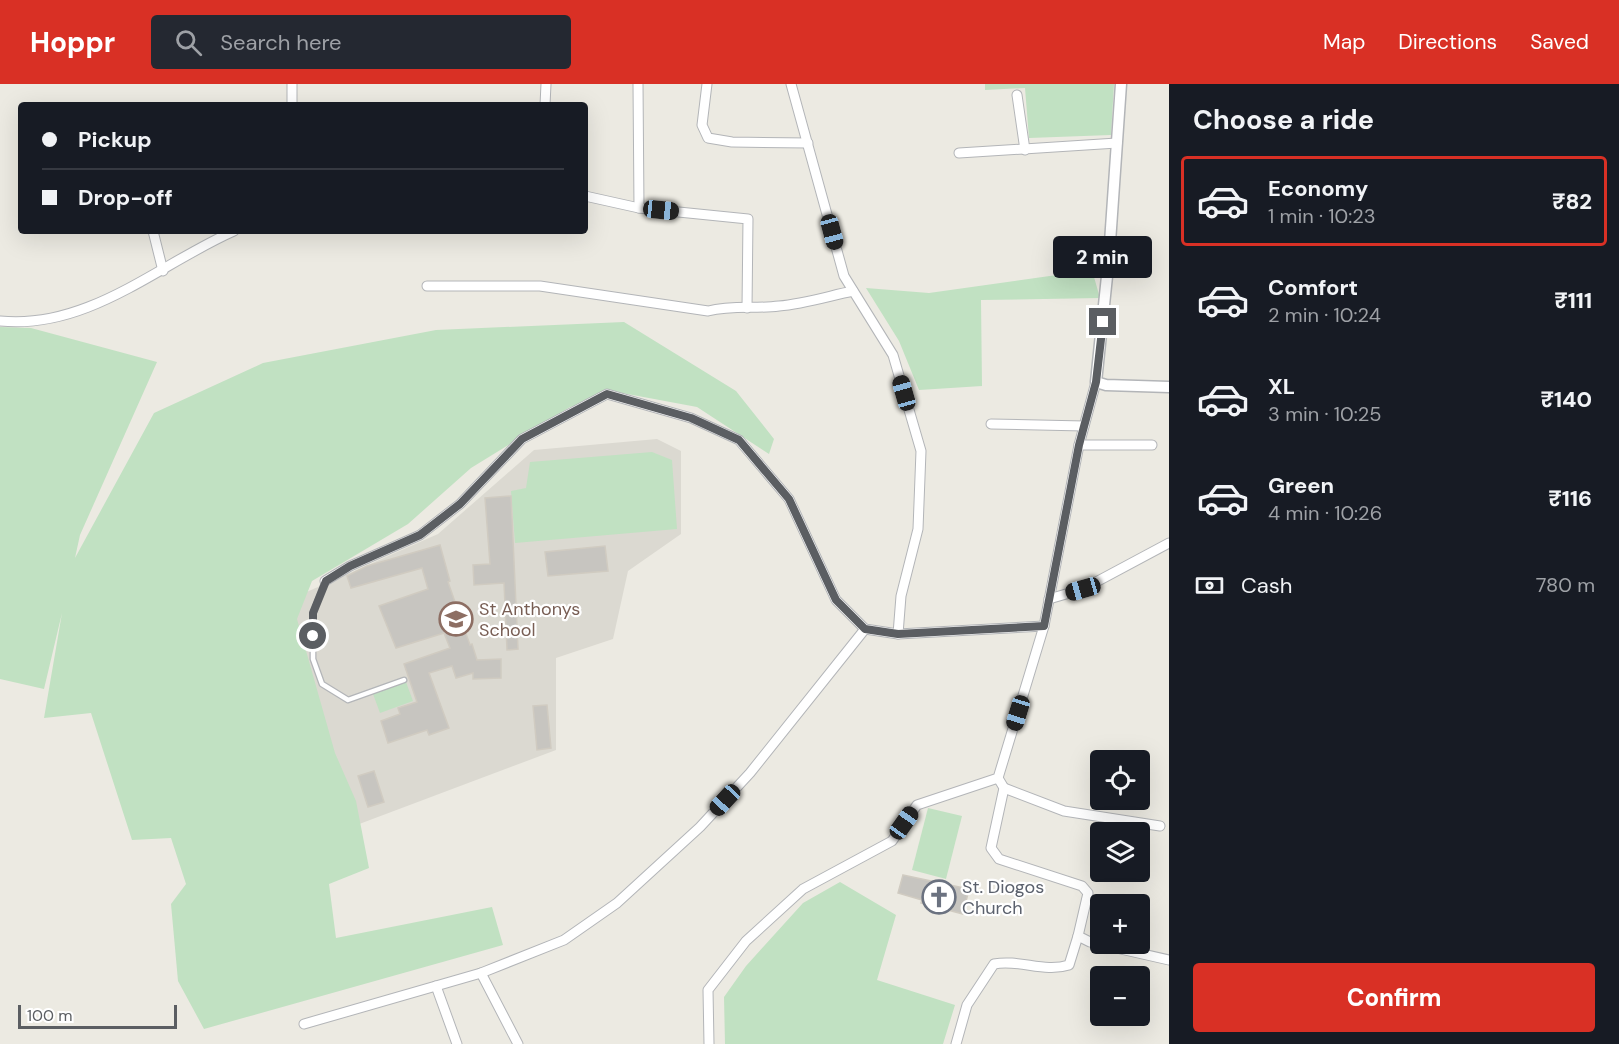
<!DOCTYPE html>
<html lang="en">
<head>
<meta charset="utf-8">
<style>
  body { margin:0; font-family:"DM Sans",sans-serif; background:#242831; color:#f1f3f6; height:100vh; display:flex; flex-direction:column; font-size:22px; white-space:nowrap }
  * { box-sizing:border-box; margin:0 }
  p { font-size:20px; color:#9ea1a6 }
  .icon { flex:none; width:33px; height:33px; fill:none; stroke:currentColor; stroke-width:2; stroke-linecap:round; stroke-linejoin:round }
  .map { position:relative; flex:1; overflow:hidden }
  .drawer { display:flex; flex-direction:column; background:#171b24; width:450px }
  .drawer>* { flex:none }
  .banner { position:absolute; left:18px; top:18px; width:570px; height:132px; border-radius:6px; box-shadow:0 6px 24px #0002; display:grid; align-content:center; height:132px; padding:0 24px; background:#171b24 }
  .buttons { position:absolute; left:1090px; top:666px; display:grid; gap:12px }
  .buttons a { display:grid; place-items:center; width:60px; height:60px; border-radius:6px; background:#171b24; box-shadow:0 6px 24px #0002; font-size:30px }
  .scale { position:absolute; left:18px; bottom:15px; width:159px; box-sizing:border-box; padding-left:6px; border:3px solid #5b5e62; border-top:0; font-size:16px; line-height:21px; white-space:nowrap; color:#5b5e62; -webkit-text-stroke:4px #fff; paint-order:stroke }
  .end { position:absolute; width:27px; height:27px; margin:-14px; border:8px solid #5b5e62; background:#fff; box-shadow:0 0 0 3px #fff }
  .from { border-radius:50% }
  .bubble { position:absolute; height:42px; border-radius:6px; background:#171b24; box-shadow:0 6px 24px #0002; font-size:20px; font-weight:800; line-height:42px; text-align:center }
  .car { position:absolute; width:18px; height:36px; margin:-18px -9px; border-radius:8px; box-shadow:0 0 4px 2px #0007; background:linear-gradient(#222 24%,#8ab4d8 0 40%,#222 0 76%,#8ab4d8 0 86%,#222 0) }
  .banner b { display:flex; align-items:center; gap:21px; height:57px; font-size:22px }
  .banner b+b { border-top:2px solid #363941 }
  .banner i { width:15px; height:15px; background:#f1f3f6 }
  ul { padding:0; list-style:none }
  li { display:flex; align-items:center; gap:18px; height:90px; margin:0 12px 9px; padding:0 12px; border:3px solid transparent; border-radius:6px }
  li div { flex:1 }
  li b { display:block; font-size:22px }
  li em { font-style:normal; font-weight:800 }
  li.on { border-color:#d93025 }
  li>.icon { width:54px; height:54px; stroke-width:1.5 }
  h2 { padding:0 24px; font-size:27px; line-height:72px }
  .pay { display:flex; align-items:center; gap:15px; height:66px; padding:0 24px; font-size:22px }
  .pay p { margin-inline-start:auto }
  .primary-button { display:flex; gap:12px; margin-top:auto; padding:12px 24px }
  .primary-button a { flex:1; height:69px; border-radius:6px; background:#d93025; color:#fff; font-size:24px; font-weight:800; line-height:69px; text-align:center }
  header { display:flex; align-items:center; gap:36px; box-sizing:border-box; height:84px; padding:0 30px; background:#d93025; color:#fff }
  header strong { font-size:28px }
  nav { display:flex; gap:33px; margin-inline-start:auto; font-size:21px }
  .search { width:420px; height:54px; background:#242831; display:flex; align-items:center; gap:15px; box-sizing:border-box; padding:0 21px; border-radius:6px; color:#9ea1a6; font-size:22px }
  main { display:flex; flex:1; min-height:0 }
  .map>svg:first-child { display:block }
  .education { fill:#dbd9d1 }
  .green { fill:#c1e1c2 }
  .building { fill:#c7c5c0; stroke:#d0cbc1; stroke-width:1.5 }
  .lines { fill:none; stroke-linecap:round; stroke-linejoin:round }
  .service-casing { stroke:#b3b5b8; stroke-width:7 }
  .minor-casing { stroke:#b3b5b8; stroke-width:11 }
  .tertiary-casing { stroke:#b3b5b8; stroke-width:13 }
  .service { stroke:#fff; stroke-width:4.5 }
  .minor { stroke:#fff; stroke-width:9 }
  .tertiary { stroke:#fff; stroke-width:10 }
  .route { stroke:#5b5e62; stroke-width:8 }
  .labels { text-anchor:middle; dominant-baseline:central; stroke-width:4.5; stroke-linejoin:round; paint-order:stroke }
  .education-label { font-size:18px; fill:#785e54; stroke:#fff; text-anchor:start }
  .worship-label { font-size:18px; fill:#5b616d; stroke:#fff; text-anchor:start }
</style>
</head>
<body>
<header>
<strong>Hoppr</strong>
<div class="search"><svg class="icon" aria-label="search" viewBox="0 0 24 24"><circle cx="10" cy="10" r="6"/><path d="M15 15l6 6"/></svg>Search here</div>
<nav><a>Map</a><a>Directions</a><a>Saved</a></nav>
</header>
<main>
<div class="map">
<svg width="1169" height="960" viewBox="0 0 1169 960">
  <rect width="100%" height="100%" fill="#eceae2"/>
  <path class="education" d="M657,355L681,367V450L628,487L613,555L556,574V666L354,742L297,586L293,514L438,450L534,366Z"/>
  <g class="green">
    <path d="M985,0H1114L1111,51L1029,54L1025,4L985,6Z"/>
    <path d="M1092,186L1100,214L981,216L982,302L919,306L899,257L866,204L929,209Z"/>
    <path d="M624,238L736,307L774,355L769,370L697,323L622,309L570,323L471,384L408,440L312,497L297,535L335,669L356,717L369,784L329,800L336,854L492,823L503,861L204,945L178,897L171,820L186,800L171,754L132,756L91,629L44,634L62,529L44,605L0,595V243L31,244L157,278L80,451L75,474L154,329L263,279L436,246Z"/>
    <path d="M652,368L672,376L677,445L515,459L511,407L526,404L530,378Z"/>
    <path d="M406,598L413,617L380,629L373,610Z"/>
    <path d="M928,724L962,732L946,795L912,786Z"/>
    <path d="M840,798L896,831L877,896L955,921L943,960H725L724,913L746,882L803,819Z"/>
  </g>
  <g class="building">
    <path d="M511,412L518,565L507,566L504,499L474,501L473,481L490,480L485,414Z"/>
    <path d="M440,461L450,497L448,498L470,561L472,560L477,576L501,575V594L473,595V589L456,594L452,582L429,589L449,644L429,651L427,646L388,659L381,637L400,630L398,624L417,618L404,580L450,564L444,549L396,564L379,522L428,505L422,484L351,504L347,492L367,482Z"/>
    <path d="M605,462L608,487L548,492L545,468Z"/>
    <path d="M547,621L551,664L537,666L533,622Z"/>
    <path d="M374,687L384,718L368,723L358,692Z"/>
    <path d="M903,791L969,805L963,830L921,819L922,816L898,809Z"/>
  </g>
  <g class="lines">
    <g class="service-casing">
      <path id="service" d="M325,497L313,529V575L322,600L348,616L404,596"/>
    </g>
    <g class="minor-casing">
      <g id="minor">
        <path d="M638,0L639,124"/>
        <path d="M707,0L702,41L708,54L732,58L808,59"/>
        <path d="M791,0L844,192L893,271L921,367L918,445L901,512L898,550"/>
        <path d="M1017,11L1025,66"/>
        <path d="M292,21V0"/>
        <path d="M545,21L546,0"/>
        <path d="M959,69L1117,59"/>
        <path d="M585,112L639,124L748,135L747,224"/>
        <path d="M153,147L163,187"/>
        <path d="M427,202H540L708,227C732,221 755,225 779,222C803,220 829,212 853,207"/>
        <path d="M0,237C88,246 159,180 234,147"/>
        <path d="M991,340L1084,342"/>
        <path d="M1079,361H1152"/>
        <path d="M325,497L350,482L420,451L460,420L522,355L607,310L691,334L739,356L789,415L836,516L865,545L898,550L1044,542"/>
        <path d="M1049,515L1083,505L1169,459"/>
        <path d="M998,694L1004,704L991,764L999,775L1082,802L1088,809L1078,852L1090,858L1169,876"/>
        <path d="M1004,704L1064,727L1160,742"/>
        <path d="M481,889L518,960"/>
        <path d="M436,902L457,960"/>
        <path d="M304,940L481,889L564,856L617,819L700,743L750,689L865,545"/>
        <path d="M709,960L708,906L746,857L803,805L892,757L917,721L998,694L1044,542L1079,361L1096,298"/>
        <path d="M956,960L967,921L994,880C1020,875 1044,889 1069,881L1078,852"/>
      </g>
    </g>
    <g class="tertiary-casing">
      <path id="tertiary" d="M1121,0L1109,173L1096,298L1106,301L1169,303"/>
    </g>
    <use href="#service" class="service"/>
    <use href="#minor" class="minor"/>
    <use href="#tertiary" class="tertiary"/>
  </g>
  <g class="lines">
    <path class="route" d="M313,552V529L326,497L350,482L420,451L460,420L522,355L607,310L691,334L739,356L789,415L836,516L865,545L898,550L1044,542L1079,361L1096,298L1103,238"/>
  </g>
  <defs>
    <g id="school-ring" transform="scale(1.725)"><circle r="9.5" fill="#fff" stroke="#8d6e63" stroke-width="1.5"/><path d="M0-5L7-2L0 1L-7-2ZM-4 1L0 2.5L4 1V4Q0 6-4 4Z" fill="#8d6e63"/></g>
    <g id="church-ring" transform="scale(1.725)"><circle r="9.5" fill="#fff" stroke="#6b7280" stroke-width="1.5"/><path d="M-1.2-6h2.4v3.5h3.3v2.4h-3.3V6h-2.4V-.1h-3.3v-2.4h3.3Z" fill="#6b7280"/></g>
  </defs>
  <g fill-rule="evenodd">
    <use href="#school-ring" x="456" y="535"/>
    <use href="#church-ring" x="939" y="813"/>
  </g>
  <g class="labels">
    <g class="education-label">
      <text x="479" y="525">St Anthonys<tspan x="479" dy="21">School</tspan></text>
    </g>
    <g class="worship-label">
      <text x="962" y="803">St. Diogos<tspan x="962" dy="21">Church</tspan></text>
    </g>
  </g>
</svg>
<div class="buttons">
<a><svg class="icon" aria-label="locate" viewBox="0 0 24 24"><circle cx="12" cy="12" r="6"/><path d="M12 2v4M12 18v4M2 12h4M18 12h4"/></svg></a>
<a><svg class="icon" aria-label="layers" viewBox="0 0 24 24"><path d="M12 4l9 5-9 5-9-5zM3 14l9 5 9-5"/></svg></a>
<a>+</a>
<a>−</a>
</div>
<div class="scale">100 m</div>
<i class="end from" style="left:313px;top:552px"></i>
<i class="end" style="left:1103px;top:238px"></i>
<div class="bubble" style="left:1053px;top:152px;width:99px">2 min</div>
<i class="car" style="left:661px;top:126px;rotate:96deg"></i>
<i class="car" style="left:832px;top:148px;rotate:165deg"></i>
<i class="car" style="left:904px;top:309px;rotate:344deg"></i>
<i class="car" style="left:1083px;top:505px;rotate:254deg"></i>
<i class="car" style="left:1018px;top:629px;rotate:197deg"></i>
<i class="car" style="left:725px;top:716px;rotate:223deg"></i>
<i class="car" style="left:904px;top:739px;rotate:35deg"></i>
<div class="banner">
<b><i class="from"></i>Pickup</b>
<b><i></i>Drop-off</b>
</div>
</div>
<section class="drawer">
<h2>Choose a ride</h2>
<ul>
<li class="on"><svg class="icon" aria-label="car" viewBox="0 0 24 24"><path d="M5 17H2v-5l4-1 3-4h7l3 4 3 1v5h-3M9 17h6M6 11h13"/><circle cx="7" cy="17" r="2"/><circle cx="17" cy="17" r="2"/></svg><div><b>Economy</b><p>1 min · 10:23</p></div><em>₹82</em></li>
<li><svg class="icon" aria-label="car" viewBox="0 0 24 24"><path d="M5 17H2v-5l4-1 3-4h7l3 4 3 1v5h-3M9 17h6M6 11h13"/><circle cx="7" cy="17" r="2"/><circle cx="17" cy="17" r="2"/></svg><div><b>Comfort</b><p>2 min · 10:24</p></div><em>₹111</em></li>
<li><svg class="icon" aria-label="car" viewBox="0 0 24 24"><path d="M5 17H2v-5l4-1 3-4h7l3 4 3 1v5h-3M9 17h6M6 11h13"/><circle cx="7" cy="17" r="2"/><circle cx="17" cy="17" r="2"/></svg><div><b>XL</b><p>3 min · 10:25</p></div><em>₹140</em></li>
<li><svg class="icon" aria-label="car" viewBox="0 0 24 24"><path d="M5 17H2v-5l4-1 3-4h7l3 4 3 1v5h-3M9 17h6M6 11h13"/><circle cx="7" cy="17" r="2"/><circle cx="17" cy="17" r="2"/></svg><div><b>Green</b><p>4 min · 10:26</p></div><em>₹116</em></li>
</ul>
<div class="pay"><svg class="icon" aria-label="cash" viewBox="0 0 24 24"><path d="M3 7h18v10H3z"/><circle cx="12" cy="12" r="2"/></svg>Cash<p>780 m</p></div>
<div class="primary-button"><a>Confirm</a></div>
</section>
</main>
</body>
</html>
